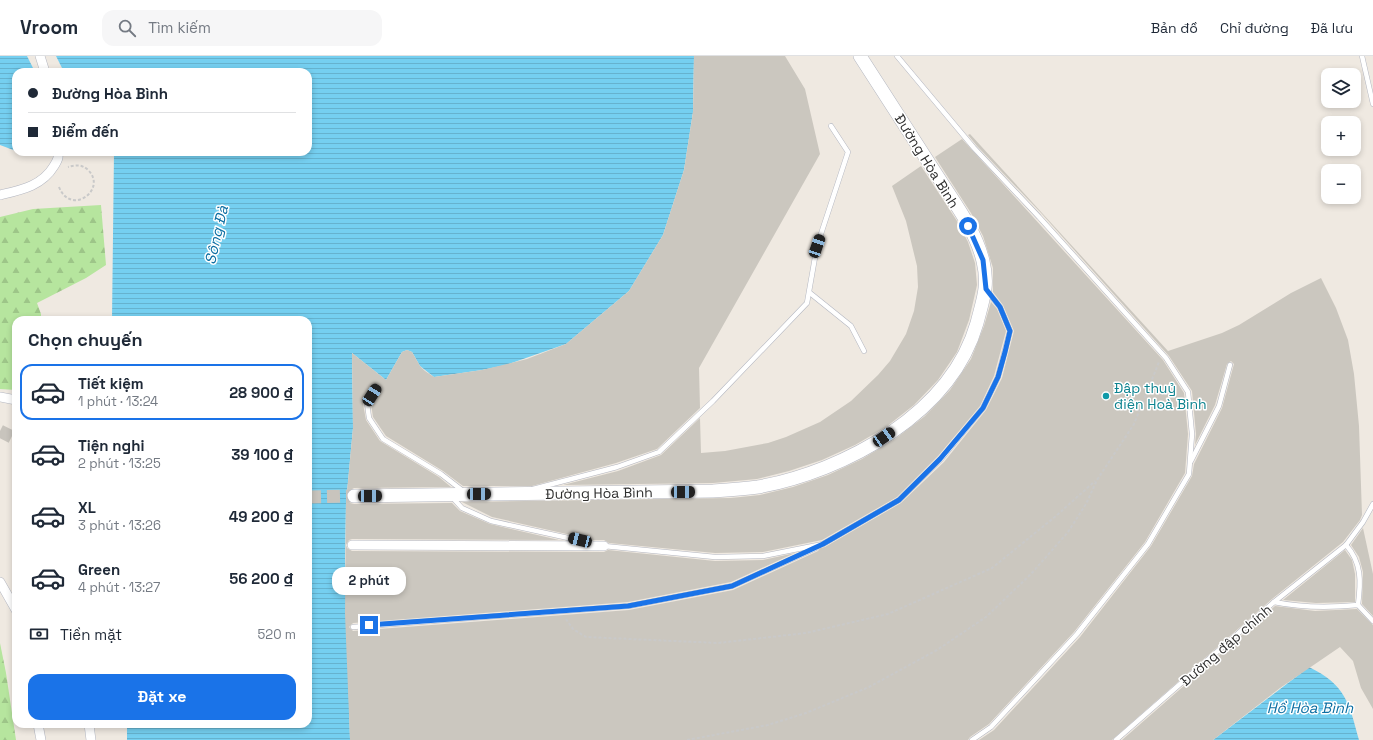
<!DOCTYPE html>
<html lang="vi">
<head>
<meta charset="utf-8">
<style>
  body { margin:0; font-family:"Space Grotesk",sans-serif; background:#f6f6f7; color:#1f2937; height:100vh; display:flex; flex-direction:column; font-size:15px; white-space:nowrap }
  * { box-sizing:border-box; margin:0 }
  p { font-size:13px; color:#747a83 }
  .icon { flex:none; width:22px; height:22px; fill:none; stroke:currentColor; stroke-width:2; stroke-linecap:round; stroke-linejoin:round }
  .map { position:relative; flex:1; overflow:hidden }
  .drawer { position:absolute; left:12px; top:260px; width:300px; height:412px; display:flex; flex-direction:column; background:#fff; border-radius:12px; box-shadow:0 2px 6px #0003 }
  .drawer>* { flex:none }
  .hud { position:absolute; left:12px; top:12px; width:300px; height:88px; border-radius:12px; box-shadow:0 2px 6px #0003; display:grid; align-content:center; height:88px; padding:0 16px; background:#fff }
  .fabs { position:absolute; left:1321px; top:12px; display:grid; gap:8px }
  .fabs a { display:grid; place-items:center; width:40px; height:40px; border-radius:8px; background:#fff; box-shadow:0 2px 6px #0003; font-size:20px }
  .end { position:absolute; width:18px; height:18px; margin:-9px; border:5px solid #1a73e8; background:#fff; box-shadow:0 0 0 2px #fff }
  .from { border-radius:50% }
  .bubble { position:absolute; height:28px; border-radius:12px; background:#fff; box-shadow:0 2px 6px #0003; font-size:13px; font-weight:700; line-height:28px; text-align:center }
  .car { position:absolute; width:12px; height:24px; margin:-12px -6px; border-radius:5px; box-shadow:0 0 3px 1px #0007; background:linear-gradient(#222 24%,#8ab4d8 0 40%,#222 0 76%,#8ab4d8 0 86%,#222 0) }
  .hud b { display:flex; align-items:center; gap:14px; height:38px; font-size:15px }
  .hud b+b { border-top:1px solid #e0e1e3 }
  .hud i { width:10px; height:10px; background:#1f2937 }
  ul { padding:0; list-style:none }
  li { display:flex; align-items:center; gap:12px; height:56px; margin:0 8px 6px; padding:0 8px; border:2px solid transparent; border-radius:12px }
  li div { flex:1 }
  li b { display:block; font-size:15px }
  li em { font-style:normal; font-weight:700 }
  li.on { border-color:#1a73e8 }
  li>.icon { width:36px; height:36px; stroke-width:1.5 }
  h2 { padding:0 16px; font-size:18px; line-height:48px }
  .pay { display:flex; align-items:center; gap:10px; height:44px; padding:0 16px; font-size:15px }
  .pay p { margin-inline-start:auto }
  .primary-button { display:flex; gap:8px; margin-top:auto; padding:8px 16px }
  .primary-button a { flex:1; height:46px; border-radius:12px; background:#1a73e8; color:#fff; font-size:16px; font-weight:700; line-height:46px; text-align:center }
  header { display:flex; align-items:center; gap:24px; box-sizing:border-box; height:56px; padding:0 20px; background:#fff; border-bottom:1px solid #e0e1e3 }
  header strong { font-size:19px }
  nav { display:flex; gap:22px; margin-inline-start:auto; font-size:14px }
  .search { width:280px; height:36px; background:#f6f6f7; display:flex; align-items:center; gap:10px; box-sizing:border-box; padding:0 14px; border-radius:12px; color:#747a83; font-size:15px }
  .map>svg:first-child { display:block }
  .forest { fill:url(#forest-firs) }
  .water { fill:url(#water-rules) }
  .pier { fill:#efe9e1 }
  .building { fill:#cbc7bf }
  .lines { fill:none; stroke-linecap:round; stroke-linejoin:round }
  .secondary-tunnel { stroke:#c8c4bd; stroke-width:13; stroke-dasharray:13 6; stroke-linecap:butt }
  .lane-casing { stroke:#b4b7c1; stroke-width:5.5 }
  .street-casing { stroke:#b4b7c1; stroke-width:10 }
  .secondary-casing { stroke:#b4b7c1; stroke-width:14 }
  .path { stroke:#c9c9c9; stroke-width:2; stroke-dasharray:3 2; stroke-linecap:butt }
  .lane { stroke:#fff; stroke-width:4.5 }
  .street { stroke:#fff; stroke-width:9 }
  .secondary { stroke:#fff; stroke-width:13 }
  .route { stroke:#1a73e8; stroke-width:5 }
  .culture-dot { fill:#0f9aa8; stroke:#fff; stroke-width:1.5 }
  .labels { text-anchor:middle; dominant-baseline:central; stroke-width:3; stroke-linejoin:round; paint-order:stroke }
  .street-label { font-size:14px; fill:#2e2e2e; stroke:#fff }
  .culture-label { font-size:14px; fill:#0d838f; stroke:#fff; text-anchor:start }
  .water-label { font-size:15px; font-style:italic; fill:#0d6fa3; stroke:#fff }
</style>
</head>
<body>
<header>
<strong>Vroom</strong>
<div class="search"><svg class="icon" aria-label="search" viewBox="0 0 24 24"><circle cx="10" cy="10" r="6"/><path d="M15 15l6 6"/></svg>Tìm kiếm</div>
<nav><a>Bản đồ</a><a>Chỉ đường</a><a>Đã lưu</a></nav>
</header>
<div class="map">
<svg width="1373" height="684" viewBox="0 0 1373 684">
  <defs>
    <pattern id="forest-firs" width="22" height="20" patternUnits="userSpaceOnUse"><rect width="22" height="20" fill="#b6e59e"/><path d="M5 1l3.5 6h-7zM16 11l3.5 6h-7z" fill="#9dc588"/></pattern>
    <pattern id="water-rules" width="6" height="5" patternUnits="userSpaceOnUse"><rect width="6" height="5" fill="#75cff0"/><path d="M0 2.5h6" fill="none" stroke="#66b2ce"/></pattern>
  </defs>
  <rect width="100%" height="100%" fill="#efe9e1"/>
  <g class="forest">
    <path d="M101,149L106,209L86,222L37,247L41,258V264H16V334L0,333V161L33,153Z"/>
    <path d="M0,587L6,617L16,684H0Z"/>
  </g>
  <g class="water">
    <path d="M0,0H694L693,56L684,114L663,179L629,235L566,288L506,309L482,314L434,321L420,310L412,296L407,294L402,296L386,324L352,297L353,372L346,447L345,502L350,684H127V668H308V264H112L114,96H308V16H16V95L0,89Z"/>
    <path d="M1309,611C1346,629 1349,647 1359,684H1213Z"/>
  </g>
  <path class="pier" d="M27,0H56L64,16H35Z"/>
  <g class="building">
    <path d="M694,0H785L805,33L820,98L699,312L700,352L657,393L616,407L532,430H463L443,415L386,380L373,361L371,348L381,333L379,329H376L363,348L366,364L380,385L439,421L451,431L354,432L347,436L353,372L352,297L386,324L402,296L407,294L412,296L420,310L425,315L434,321L482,314L527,303L566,288L629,235L663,179L684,114L693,56Z"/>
    <path d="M970,78L1168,295L1222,277L1239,269L1291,237L1321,222L1336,252L1348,284L1354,318L1359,370L1362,459L1360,464L1343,486L1272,543L1112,684H979L994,674L1080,581L1151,490L1192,420L1194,408L1222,352L1234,308L1231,305L1227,308L1215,349L1195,389L1196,378L1192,335L1169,300L1042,158L977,90L968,79Z"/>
    <path d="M962,83L1163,304L1184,337L1188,378L1185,417L1145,486L1074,576L989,668L970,681L968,684H350L345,558L346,442L350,447L354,448L452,447L460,455L490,468L559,484L352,483L349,484L346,489L347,492L352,495L604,496L608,494L715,505L763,504L795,497L731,526L628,546L353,567L349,571L353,575L629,554L733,534L818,495L820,492L825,491L901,447L944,406L986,354L1002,322L1014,275L1003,249L993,236V212L983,180L971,157L935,101Z"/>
    <path d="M921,110L957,165L968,186L975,207L977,229L969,264L957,296L938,324L914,349L886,371L855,389L822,404L789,415L757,423L713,427L563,429L618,415L661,399L700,362L701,397L725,395L768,387L786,381L820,366L851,345L878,319L890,305L906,278L914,255L918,231L917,210L906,165L892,130Z"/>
    <path d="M991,246L997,253L1006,275L994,320L980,350L938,400L897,441L822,484L763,496L715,497L609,487L604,484H593L492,461L462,446L731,442L760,439L793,431L828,419L862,403L895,383L925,360L950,334L971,303L984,270Z"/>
    <path d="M1363,472L1373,518V560L1362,548L1363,516L1359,501L1351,489Z"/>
    <path d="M1345,494L1352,504L1355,518V546L1316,547L1283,544Z"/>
    <path d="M1275,550L1315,555L1357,553L1373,569V653L1361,632L1353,605L1340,591L1280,632L1213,684H1122Z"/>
  </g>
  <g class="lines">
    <g class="secondary-tunnel">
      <path d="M0,375L16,383"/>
      <path d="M308,441L354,440"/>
    </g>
    <g class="lane-casing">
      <g id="lane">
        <path d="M897,0L974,92L1039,161L1166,302L1188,336L1192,378L1189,418L1148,488L1077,578L991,671L972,684"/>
        <path d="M1362,0L1373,48"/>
        <path d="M810,237L851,270L864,295"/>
        <path d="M377,332L367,347L369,362L383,383L441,418L463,435"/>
        <path d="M1191,405L1219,350L1230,309"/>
        <path d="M533,433L617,411L659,396L713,345L807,247L817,190L848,96L831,70"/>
        <path d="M452,441L462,452L491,465L591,487"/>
        <path d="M1346,489C1362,507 1361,526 1358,549"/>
        <path d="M604,490L715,501L763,500L823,488L899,444L941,403L983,352L998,321L1010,275L1000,251L987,235"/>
        <path d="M1274,546L1346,489L1363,466L1373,448"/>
        <path d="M353,571L629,550L732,530L816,492"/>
        <path d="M1116,684L1274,546C1303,552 1328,552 1358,549L1373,565"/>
      </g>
    </g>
    <g class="street-casing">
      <g id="street">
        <path d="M40,0L45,16"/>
        <path d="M0,139C21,134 42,130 54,110C57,105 59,102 58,96"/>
        <path d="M0,341L16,344"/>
        <path d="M352,489L604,490"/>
        <path d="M0,526L16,554"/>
        <path d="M38,668L41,684"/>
        <path d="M89,668L91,684"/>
      </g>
    </g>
    <g class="secondary-casing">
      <path id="secondary" d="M354,440L713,435C728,434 743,433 758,431C845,415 951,358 977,267C983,243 989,230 983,205C976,175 954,146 938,121C912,81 886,40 860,0"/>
    </g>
    <g class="path">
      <path d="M59,131C71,161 108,133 88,114C82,108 75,109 68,111"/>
      <path d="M566,563L573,573L586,581L718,587L806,577L888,558L992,512L1056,460L1095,425"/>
      <path d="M687,684L768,669L806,657L869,631L937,594L986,561L1031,518L1068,476L1086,448L1097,424L1134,368L1159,306"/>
    </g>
    <use href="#lane" class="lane"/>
    <use href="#street" class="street"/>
    <use href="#secondary" class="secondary"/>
  </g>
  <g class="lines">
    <path class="route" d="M369,569L628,550L732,530L823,488L899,444L940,403L983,352L998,321L1005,296L1010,275L1000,251L986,233L983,204L968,170"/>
  </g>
  <circle class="culture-dot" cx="1106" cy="340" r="4"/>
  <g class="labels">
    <g class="street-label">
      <text transform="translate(927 105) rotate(58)">Đường Hòa Bình</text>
      <text transform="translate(599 437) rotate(-1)">Đường Hòa Bình</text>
      <text transform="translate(1226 589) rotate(-41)">Đường đập chính</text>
    </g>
    <g class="culture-label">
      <text x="1114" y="332">Đập thuỷ<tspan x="1114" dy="16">điện Hoà Bình</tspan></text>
    </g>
    <g class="water-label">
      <text transform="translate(216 179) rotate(-77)">Sông Đà</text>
      <text x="1310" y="651">Hồ Hòa Bình</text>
    </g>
  </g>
</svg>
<div class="fabs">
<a><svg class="icon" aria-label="layers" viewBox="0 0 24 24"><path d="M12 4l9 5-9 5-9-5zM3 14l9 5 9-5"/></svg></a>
<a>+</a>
<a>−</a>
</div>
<i class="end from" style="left:968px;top:170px"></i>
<i class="end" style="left:369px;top:569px"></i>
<div class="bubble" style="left:332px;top:511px;width:74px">2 phút</div>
<i class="car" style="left:817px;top:190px;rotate:19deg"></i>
<i class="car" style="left:372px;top:339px;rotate:33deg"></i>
<i class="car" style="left:884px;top:381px;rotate:55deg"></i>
<i class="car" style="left:683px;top:436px;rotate:89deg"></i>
<i class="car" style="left:479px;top:438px;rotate:89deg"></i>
<i class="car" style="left:370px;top:440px;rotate:89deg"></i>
<i class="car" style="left:580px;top:484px;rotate:284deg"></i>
<div class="hud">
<b><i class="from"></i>Đường Hòa Bình</b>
<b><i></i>Điểm đến</b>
</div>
<section class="drawer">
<h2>Chọn chuyến</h2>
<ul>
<li class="on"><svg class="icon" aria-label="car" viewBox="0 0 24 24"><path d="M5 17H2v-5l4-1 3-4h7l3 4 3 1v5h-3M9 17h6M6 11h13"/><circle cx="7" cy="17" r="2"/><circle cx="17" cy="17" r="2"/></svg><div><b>Tiết kiệm</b><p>1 phút · 13:24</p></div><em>28 900 ₫</em></li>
<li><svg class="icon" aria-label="car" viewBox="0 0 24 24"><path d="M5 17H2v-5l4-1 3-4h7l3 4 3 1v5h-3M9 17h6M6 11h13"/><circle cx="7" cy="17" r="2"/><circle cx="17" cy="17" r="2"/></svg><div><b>Tiện nghi</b><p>2 phút · 13:25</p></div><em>39 100 ₫</em></li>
<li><svg class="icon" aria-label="car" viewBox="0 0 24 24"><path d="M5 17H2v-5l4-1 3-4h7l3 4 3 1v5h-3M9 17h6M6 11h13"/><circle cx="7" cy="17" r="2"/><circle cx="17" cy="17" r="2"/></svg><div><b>XL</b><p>3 phút · 13:26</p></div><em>49 200 ₫</em></li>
<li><svg class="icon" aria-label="car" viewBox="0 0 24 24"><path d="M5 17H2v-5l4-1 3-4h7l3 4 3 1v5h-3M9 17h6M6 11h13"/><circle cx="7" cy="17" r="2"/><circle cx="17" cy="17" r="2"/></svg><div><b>Green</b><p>4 phút · 13:27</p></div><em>56 200 ₫</em></li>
</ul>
<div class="pay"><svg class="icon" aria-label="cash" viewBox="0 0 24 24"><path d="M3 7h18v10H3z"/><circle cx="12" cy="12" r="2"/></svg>Tiền mặt<p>520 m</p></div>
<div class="primary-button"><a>Đặt xe</a></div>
</section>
</div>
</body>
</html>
